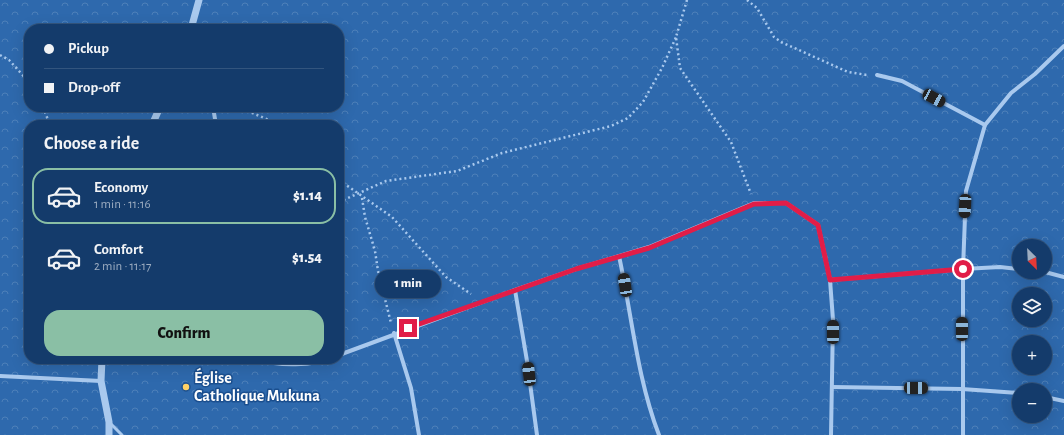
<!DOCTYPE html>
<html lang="en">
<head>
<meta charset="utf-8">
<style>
  body { margin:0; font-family:"Alegreya Sans",sans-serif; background:#1d4271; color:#f1f3f6; height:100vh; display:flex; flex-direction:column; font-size:15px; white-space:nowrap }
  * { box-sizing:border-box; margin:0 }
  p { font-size:13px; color:#9dadc1 }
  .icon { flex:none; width:22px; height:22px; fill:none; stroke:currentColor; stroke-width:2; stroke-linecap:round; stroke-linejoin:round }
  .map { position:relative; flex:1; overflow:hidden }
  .drawer { position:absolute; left:24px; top:120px; width:320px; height:244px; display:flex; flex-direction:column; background:#143b6b; border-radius:16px; box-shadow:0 4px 16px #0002,0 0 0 1px #33557e }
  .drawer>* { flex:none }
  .hud { position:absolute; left:24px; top:24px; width:320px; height:88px; border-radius:16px; box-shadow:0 4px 16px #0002,0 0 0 1px #33557e; display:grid; align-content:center; height:88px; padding:0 20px; background:#143b6b }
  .needle { width:26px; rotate:156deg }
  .buttons { position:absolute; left:1012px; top:239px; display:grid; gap:8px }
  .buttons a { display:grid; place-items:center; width:40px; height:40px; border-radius:50%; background:#143b6b; box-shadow:0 4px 16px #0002,0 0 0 1px #33557e; font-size:20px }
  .end { position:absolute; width:18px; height:18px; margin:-9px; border:5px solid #e11d48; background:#fff; box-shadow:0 0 0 2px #fff }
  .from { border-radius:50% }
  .bubble { position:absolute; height:28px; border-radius:14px; background:#143b6b; box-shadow:0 4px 16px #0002,0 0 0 1px #33557e; font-size:13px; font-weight:800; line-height:28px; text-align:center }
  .car { position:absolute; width:12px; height:24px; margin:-12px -6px; border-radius:5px; box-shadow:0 0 3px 1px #0007; background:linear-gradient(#222 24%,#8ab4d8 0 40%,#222 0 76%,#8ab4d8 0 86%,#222 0) }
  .hud b { display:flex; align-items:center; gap:14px; height:38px; font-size:15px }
  .hud b+b { border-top:1px solid #33557e }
  .hud i { width:10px; height:10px; background:#f1f3f6 }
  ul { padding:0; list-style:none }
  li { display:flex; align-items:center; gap:12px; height:56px; margin:0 8px 6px; padding:0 12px; border:2px solid transparent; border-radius:16px }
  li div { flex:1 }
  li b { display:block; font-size:15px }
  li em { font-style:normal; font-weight:800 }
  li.current { border-color:#8abfa5 }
  li>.icon { width:36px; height:36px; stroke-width:1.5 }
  h2 { padding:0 20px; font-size:18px; line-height:48px }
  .primary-button { display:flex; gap:8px; margin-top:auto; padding:8px 20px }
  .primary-button a { flex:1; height:46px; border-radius:16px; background:#8abfa5; color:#111; font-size:16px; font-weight:800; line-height:46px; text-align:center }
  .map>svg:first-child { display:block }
  .park { fill:url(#park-crowns); fill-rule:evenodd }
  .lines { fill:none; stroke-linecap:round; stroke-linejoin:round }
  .path { stroke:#a9c9ee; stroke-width:2.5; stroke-dasharray:2 3; stroke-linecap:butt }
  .service { stroke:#a9c9ee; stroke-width:3 }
  .minor { stroke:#a9c9ee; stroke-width:4 }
  .tertiary { stroke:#a9c9ee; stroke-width:7 }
  .route { stroke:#e11d48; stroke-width:5 }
  .poi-dot { fill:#ffd166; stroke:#1b4f8f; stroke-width:1.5 }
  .labels { text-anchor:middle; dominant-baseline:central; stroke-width:3; stroke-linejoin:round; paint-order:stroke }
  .poi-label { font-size:16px; font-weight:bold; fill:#fff; stroke:#1b4f8f; text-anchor:start }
</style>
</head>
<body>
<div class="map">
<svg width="1064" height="435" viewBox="0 0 1064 435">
  <defs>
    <pattern id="park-crowns" width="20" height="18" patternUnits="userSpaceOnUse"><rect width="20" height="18" fill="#2e69ad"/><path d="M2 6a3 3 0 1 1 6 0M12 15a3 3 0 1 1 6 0" fill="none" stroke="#4d80b9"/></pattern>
  </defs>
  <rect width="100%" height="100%" fill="#1b4f8f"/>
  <path class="park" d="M0,0H1064V435H0ZM29,29H339V107H29ZM29,125H339V359H29ZM1019,246H1045V272H1019ZM1019,294H1045V320H1019ZM1019,342H1045V368H1019ZM1019,390H1045V416H1019Z"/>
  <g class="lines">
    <g class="path">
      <path d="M687,0L676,37L680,68L731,142L751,194"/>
      <path d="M747,0L757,8L774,37L781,42L848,72L867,75"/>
      <path d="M0,55L9,60L29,82"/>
      <path d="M43,107L50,125"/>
      <path d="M238,107L269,120L274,125"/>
      <path d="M339,180L392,217L446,277L471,294"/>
      <path d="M362,198L365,217L375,251L378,271L391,323"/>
      <path d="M339,202L386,181L457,171L502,153L611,126L628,118L643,102L662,68L677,35"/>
    </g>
    <path class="service" d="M110,423L122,435"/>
    <g class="minor">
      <path d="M877,75L902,81L985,125"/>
      <path d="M213,107L216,125"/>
      <path d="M619,256C632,316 637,378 659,435"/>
      <path d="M1045,272L1064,277"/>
      <path d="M830,280L963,269L1000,267L1019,269"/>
      <path d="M515,290L527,361L537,435"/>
      <path d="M394,333L411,388L419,435"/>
      <path d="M339,355L515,290L576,269L649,247L754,203H786L818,225L830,280L833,320L831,435"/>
      <path d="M262,359C276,367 315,365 329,359"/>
      <path d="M0,376L101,381"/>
      <path d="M832,387L962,389L1019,393"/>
      <path d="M1045,397L1064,401"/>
      <path d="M963,435V269L966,191L985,125L1011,93L1035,74L1064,46"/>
    </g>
    <g class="tertiary">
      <path d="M191,29L199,0"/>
      <path d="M152,125L160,107"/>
      <path d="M102,359L101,381L109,422V435"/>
    </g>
  </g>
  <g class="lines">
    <path class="route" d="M408,328L576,269L649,248L754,204L786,203L818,225L830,280L963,269"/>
  </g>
  <circle class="poi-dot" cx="186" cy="387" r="4"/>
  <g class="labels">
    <g class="poi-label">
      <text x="194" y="378">Église<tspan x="194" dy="18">Catholique Mukuna</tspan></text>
    </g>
  </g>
</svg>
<div class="buttons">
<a><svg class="needle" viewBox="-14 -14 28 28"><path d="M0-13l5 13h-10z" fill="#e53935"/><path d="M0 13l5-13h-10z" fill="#9dadc1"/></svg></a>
<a><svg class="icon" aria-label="layers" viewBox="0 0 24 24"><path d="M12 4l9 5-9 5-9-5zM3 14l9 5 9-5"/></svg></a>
<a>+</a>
<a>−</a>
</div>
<i class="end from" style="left:963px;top:269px"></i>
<i class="end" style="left:408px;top:328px"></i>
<div class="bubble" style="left:375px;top:270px;width:66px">1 min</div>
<i class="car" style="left:934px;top:98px;rotate:118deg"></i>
<i class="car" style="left:965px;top:206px;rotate:183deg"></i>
<i class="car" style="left:625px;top:285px;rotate:351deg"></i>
<i class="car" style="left:962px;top:329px;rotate:0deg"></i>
<i class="car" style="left:833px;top:332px;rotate:0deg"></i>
<i class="car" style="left:529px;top:374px;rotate:353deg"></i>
<i class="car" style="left:916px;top:388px;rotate:91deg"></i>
<div class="hud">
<b><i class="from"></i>Pickup</b>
<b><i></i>Drop-off</b>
</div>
<section class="drawer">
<h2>Choose a ride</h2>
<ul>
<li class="current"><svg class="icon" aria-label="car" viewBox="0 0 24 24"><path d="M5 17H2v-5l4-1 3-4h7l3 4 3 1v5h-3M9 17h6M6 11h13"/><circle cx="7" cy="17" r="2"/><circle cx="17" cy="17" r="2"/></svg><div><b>Economy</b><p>1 min · 11:16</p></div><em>$1.14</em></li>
<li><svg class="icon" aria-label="car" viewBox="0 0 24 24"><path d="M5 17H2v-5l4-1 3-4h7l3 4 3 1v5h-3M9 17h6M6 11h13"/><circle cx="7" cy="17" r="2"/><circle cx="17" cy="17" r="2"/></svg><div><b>Comfort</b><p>2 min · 11:17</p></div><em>$1.54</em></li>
</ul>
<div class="primary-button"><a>Confirm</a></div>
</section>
</div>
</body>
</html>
